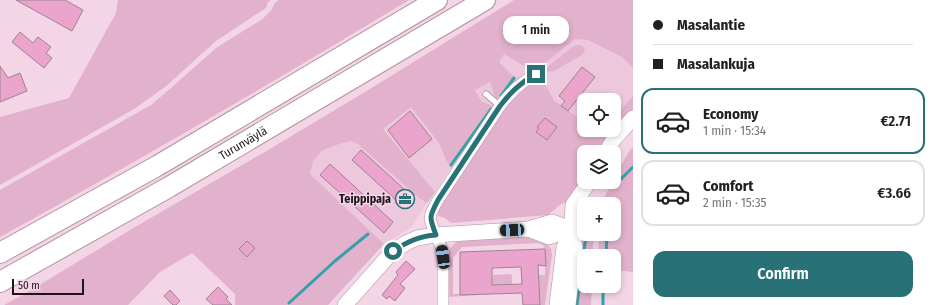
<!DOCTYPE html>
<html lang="en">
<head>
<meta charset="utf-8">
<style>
  body { margin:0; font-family:"Fira Sans Condensed",sans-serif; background:#f2f2f2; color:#202124; height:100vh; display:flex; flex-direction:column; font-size:15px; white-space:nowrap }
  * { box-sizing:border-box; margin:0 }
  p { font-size:13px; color:#757577 }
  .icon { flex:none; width:22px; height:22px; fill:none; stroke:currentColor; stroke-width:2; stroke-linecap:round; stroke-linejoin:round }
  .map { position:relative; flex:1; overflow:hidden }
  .side { display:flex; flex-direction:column; background:#fff; width:300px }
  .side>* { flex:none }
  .guide { display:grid; align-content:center; height:88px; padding:0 20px; background:#fff }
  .buttons { position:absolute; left:577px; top:93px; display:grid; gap:8px }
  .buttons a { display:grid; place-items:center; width:44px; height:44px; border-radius:8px; background:#fff; box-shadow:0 2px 6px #0003; font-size:20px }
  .scale { position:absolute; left:12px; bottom:10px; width:72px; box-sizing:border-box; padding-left:4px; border:2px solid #1f151b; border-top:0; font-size:11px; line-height:14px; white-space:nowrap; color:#1f151b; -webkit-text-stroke:3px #f3d5e5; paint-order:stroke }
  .end { position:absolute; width:18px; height:18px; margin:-9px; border:5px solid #277177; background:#fff; box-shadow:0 0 0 2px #fff }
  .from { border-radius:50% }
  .bubble { position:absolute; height:28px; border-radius:12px; background:#fff; box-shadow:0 2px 6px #0003; font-size:13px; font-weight:600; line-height:28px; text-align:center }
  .car { position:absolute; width:12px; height:24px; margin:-12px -6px; border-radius:5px; box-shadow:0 0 3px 1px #0007; background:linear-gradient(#222 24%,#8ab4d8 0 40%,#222 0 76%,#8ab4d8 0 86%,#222 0) }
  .guide b { display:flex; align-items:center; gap:14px; height:38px; font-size:15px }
  .guide b+b { border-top:1px solid #e0e0e0 }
  .guide i { width:10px; height:10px; background:#202124 }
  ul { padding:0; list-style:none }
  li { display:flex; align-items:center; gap:12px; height:66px; margin:0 8px 6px; padding:0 12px; border:2px solid #e0e0e0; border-radius:12px }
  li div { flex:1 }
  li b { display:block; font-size:15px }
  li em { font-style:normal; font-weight:600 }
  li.current { border-color:#277177 }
  li>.icon { width:36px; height:36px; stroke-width:1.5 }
  .primary-button { display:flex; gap:8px; margin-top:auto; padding:8px 20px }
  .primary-button a { flex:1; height:46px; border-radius:12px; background:#277177; color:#fff; font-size:16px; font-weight:600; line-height:46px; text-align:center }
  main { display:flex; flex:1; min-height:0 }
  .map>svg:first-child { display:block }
  .built { fill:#edc7dc }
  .green { fill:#e2b1cc }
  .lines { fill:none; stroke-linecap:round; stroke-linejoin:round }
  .stream { stroke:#34a0a9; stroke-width:3 }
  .building { fill:#eba5cd; stroke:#9e8292; fill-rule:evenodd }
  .lane-casing { stroke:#ae92a1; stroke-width:7 }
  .street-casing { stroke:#ae92a1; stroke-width:12 }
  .secondary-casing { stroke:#ae92a1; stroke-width:16 }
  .highway-casing { stroke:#ae92a1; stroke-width:22 }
  .lane { stroke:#fff; stroke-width:5.5 }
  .street { stroke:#fff; stroke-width:11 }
  .secondary { stroke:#fff; stroke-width:15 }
  .highway { stroke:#fff; stroke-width:20 }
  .route { stroke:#277177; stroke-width:5 }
  .labels { text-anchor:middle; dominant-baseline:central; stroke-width:3; stroke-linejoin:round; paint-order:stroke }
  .street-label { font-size:12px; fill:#1f151b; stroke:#f3d5e5 }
  .poi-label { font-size:12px; font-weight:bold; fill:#1f151b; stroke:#f3d5e5; text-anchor:end }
</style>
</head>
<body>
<main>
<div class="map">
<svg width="633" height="305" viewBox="0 0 633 305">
  <rect width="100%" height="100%" fill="#f3d5e5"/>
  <g class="built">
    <path d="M575,39L588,40L622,57L633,68V96L614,117V100H584V122L554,100L543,81L495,106L482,102L475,90L490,82L495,98L499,101L511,84L499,62L504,54L534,72Z"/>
    <path d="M411,107L439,143L447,162L451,168L435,192L383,129Z"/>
    <path d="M350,141L358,144L419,198L427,203L410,228L384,244L310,174L313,161L322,151L333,146Z"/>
  </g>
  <g class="green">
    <path d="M118,0H271L268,2L266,8L216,41L165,87L134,109L0,185V117L69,98L116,13Z"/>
    <path d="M279,0H409C274,82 138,161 0,237V190L151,105L171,88L216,48L261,20L271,11L275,3Z"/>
    <path d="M514,0H633V68L622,57L588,40L575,39L534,72L504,54L499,62L517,80L511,84L499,101L495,98L490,82L475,90L482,102L495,106L451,168L447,162L439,143L411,107L383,129L435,192L427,203L419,198L358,144L350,141L333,146L322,151L313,161L310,174L384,244L328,305H235V294L192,253L160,272L128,305H4L28,292L135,227L263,153L365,92Z"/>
    <path d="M577,45H581L584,48L585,51L582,55L554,71L545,72V69L571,48Z"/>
    <path d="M534,80L543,81L554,100L584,122V130H595L599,133L602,130H614V117L633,96V110L602,145L597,152H584V173L573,197L569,201L561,204L548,215L451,223L445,218L438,216V210L488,129L519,89Z"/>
    <path d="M633,147V272L614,270V256H598L599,234H614V204H603L605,196L612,182H614V179L629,151Z"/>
    <path d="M584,222V234H593V256H584V286H592L591,305H572L581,234Z"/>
    <path d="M512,236L528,237L546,241L551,249L552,255L545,305H540L538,275H545V249L544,246L539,243L462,247L453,258V294H477V295L448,297V255C450,248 452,245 458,241Z"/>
    <path d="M511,274L512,277V284L492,285L493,275Z"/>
  </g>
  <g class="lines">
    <g class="stream">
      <path d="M501,96L514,78"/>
      <path d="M451,165L491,109"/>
      <path d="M614,186L633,167"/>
      <path d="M606,256L607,234"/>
      <path d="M289,303L335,261L368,234"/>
      <path d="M577,305L586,236"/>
      <path d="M603,305V286"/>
    </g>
  </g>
  <g class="building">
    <path d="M16,0H65L83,10L72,31Z"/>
    <path d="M20,32L33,43L38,37L51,47L46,53L52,58L44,68L12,42Z"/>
    <path d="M0,66L8,78L20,73L27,91L0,102Z"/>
    <path d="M582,67L595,77L568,111L561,106L565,101L559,96Z"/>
    <path d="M410,111L432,139L409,158L388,130Z"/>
    <path d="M545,118L557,127L547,140L536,132L539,128L537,127Z"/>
    <path d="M361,150L415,199L406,209L352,160Z"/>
    <path d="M330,164L393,222L384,233L320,175Z"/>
    <path d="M247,241L255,248L247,257L239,249Z"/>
    <path d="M545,249L546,266L538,265L540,305H523L522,293L460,295V252ZM521,267L522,284L492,285V268Z"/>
    <path d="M406,261L415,269L400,284L405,288L395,301L389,296L387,299L382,295L398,275L396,272Z"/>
    <path d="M218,287L228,297L226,299L232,305H213L206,299Z"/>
    <path d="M170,290L180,301L176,305H173L164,296Z"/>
  </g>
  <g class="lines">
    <g class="lane-casing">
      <path id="lane" d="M486,94L500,106"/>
    </g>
    <g class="street-casing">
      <path id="street" d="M443,305V257L441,247L430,220L431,213L438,200L500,106C511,92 520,83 536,74"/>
    </g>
    <g class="secondary-casing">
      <g id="secondary">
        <path d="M606,152L614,139L633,118"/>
        <path d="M528,229L549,237L572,229"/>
        <path d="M345,305L393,251L408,242L417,238L435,235L528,229L552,222L572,229"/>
        <path d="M557,305L564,248L572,229L584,209"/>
        <path d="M568,305L575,248L572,229L573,205L589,182"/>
      </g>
    </g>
    <g class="highway-casing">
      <g id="highway">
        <path d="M0,253L157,166L437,0"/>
        <path id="s1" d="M0,282L169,187L485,0"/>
      </g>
    </g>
    <use href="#lane" class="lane"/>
    <use href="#street" class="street"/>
    <use href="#secondary" class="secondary"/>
    <use href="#highway" class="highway"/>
  </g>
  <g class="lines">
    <path class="route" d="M393,251C407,242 419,236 436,235C429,217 429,217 438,200L500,106C511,92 520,83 536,74"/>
  </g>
  <defs>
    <g id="office-ring" transform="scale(1)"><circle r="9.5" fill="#f3d5e5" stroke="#277177" stroke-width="1.5"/><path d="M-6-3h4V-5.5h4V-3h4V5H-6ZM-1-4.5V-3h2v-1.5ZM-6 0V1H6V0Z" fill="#277177"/></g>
  </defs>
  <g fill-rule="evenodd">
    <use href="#office-ring" x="405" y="199"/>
  </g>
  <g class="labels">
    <g class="street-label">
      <text stroke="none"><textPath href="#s1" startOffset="280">Turunväylä</textPath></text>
    </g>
    <g class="poi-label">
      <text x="391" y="199">Teippipaja</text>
    </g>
  </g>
</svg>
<div class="buttons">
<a><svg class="icon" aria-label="locate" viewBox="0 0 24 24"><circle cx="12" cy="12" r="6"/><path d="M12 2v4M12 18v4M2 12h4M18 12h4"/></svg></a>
<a><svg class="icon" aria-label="layers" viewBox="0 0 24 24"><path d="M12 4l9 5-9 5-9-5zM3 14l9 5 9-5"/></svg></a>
<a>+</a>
<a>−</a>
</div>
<div class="scale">50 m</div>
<i class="end from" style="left:393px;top:251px"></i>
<i class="end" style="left:536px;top:74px"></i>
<div class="bubble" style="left:503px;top:16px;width:66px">1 min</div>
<i class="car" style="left:512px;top:230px;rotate:267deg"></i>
<i class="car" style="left:443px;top:257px;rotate:352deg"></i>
</div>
<section class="side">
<div class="guide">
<b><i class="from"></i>Masalantie</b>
<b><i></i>Masalankuja</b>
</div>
<ul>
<li class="current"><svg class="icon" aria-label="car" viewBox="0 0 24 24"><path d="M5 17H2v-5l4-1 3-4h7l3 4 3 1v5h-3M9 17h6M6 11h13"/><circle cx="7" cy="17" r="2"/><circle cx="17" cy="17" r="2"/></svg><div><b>Economy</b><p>1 min · 15:34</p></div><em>€2.71</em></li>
<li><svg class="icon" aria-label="car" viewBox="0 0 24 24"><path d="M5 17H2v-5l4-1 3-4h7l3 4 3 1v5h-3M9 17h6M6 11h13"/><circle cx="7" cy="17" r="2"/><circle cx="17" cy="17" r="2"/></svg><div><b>Comfort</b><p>2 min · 15:35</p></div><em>€3.66</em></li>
</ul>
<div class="primary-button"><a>Confirm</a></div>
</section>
</main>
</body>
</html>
